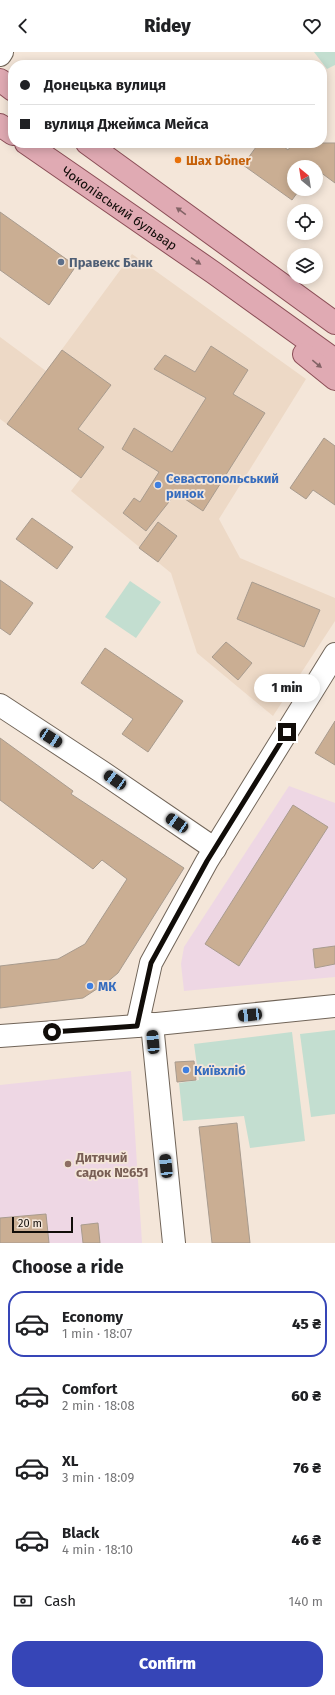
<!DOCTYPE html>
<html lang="en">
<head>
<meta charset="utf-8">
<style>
  body { margin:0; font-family:"Fira Sans",sans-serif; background:#f2f2f2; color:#202124; height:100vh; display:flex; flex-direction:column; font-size:15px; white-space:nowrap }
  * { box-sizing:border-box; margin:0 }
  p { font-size:13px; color:#757577 }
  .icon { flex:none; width:22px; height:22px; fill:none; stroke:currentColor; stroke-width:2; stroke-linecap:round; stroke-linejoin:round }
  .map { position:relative; height:1191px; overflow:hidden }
  .panel { display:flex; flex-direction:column; background:#fff; flex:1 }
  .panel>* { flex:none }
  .top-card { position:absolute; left:8px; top:8px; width:319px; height:88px; border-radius:16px; box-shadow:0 2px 10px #0003; display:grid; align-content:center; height:88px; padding:0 12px; background:#fff }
  .needle { width:26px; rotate:330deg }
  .controls { position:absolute; left:287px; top:108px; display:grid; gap:8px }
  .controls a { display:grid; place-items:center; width:36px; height:36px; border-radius:50%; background:#fff; box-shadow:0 2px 10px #0003; font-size:20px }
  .scale { position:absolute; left:12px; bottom:10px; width:61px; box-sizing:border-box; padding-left:4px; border:2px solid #110d09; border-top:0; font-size:11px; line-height:14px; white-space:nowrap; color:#110d09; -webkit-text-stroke:3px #f4e6d9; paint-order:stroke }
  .end { position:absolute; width:18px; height:18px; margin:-9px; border:5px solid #110d09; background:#fff; box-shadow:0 0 0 2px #fff }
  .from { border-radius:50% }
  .bubble { position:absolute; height:28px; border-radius:14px; background:#fff; box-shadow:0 2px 10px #0003; font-size:13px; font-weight:800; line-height:28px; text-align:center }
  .car { position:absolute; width:12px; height:24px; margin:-12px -6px; border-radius:5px; box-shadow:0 0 3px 1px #0007; background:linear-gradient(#222 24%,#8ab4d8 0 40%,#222 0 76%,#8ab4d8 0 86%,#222 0) }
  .top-card b { display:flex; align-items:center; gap:14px; height:38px; font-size:15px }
  .top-card b+b { border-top:1px solid #e0e0e0 }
  .top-card i { width:10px; height:10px; background:#202124 }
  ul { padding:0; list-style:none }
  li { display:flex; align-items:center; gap:12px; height:66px; margin:0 8px 6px; padding:0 4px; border:2px solid transparent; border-radius:16px }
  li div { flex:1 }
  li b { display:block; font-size:15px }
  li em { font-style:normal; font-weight:800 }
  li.active { border-color:#3645b7 }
  li>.icon { width:36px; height:36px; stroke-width:1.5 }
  h2 { padding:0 12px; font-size:18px; line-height:48px }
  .pay { display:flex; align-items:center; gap:10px; height:44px; padding:0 12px; font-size:15px }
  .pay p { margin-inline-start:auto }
  .action { display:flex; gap:8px; margin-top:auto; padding:8px 12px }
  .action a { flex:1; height:46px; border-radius:16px; background:#3645b7; color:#fff; font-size:16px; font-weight:800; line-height:46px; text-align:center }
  header { display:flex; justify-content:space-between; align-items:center; height:52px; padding:0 12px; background:#fff; font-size:18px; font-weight:800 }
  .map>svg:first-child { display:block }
  .built { fill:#edd9c6 }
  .education { fill:#eed7e4 }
  .green { fill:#c3ded0 }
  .building { fill:#caae93; stroke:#a89b8e }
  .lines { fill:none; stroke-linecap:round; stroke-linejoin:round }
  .minor-casing { stroke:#706458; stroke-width:24 }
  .tertiary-casing { stroke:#706458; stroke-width:24 }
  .primary-casing { stroke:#8b4e57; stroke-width:24 }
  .minor { stroke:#fff; stroke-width:22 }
  .tertiary { stroke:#fff; stroke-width:22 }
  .primary { stroke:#e0aab3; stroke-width:22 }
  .oneway { fill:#836366 }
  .route { stroke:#110d09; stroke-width:5 }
  .food-dot { fill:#e8710a; stroke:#f4e6d9; stroke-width:1.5 }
  .service-dot { fill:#5c6f8a; stroke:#f4e6d9; stroke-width:1.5 }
  .shop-dot { fill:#3f7fe0; stroke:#f4e6d9; stroke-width:1.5 }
  .education-dot { fill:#8d6e63; stroke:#f4e6d9; stroke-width:1.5 }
  .labels { text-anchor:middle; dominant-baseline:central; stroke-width:3.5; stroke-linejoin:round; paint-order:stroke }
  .food-label { font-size:13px; font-weight:bold; fill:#c56008; stroke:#f4e6d9; text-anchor:start }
  .street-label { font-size:13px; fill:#110d09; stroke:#f4e6d9 }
  .service-label { font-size:13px; font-weight:bold; fill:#4e5e75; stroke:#f4e6d9; text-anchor:start }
  .shop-label { font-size:13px; font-weight:bold; fill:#366cbe; stroke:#f4e6d9; text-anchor:start }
  .education-label { font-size:13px; font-weight:bold; fill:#785e54; stroke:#f4e6d9; text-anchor:start }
</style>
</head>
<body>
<header><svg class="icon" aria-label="back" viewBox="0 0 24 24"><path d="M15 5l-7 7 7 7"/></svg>Ridey<svg class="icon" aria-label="heart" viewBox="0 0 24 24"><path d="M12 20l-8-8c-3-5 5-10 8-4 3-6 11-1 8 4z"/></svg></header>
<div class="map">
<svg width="335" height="1191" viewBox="0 0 335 1191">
  <rect width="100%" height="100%" fill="#f4e6d9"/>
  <path class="built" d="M132,202L306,327L219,467L240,506L335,546V569L273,664L197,601L171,521L71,439L81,426L0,367V285L46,319Z"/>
  <g class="education">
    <path d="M289,734L335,751V925L184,939L181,912L184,895Z"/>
    <path d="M131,1019L142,1191H0V1033Z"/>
  </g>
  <g class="green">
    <path d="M314,0H335V13L327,17Z"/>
    <path d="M130,529L161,550L136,586L105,565Z"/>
    <path d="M335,978V1062L311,1065L300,982Z"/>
    <path d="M292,980L305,1089L250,1096L244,1064L183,1069L179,1031L199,1028L194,992Z"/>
  </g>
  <g class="building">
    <path d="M259,91H279L288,98L293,91H335V131L316,117V115H294V137H300L292,148L243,113Z"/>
    <path d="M0,160L76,214L49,253L0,218Z"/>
    <path d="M211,294L248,318L233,342L265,361L203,459L176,441L146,479L123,461L134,446L140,450L159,420L122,397L134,376L172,400L206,346L154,317L165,303L195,320Z"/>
    <path d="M62,298L111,333L78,377L104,395L81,426L7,372Z"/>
    <path d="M324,386L335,394V453L313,438L306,447L290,436Z"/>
    <path d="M32,466L73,495L57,517L16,487Z"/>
    <path d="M158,470L177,484L158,510L139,496Z"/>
    <path d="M0,528L33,551L10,583L0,576Z"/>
    <path d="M252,530L320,558L304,595L237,567Z"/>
    <path d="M226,590L252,611L238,628L212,605Z"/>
    <path d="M105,596L183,649L148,700L122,682L133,667L81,631Z"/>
    <path d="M335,669V713L315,701Z"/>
    <path d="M0,686L73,739L71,742L184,816L118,921L106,931L83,946L0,956V914L58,907L85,892L127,827L102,808L93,817L0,748Z"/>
    <path d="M293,753L328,775L239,914L205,892Z"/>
    <path d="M335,894V912L315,916L313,897Z"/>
    <path d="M194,1009L196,1028L177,1030L175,1010Z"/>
    <path d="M237,1071L250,1191H212L199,1075Z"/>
    <path d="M46,1162L49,1191H0V1166Z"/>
    <path d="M98,1171L100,1191H83L81,1173Z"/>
  </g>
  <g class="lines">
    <g class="minor-casing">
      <g id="minor">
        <path d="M0,3L2,0"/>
        <path d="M0,653L102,720L215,797"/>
        <path d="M152,972L174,1191"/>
        <path d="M137,974L151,911L207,809L335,602"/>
      </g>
    </g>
    <g class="tertiary-casing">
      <path id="tertiary" d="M0,984L137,974L335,954"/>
    </g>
    <g class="primary-casing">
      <g id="primary">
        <path d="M0,28L13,38"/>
        <path d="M0,73L13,82"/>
        <path id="s1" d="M26,91L214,221L335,308"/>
        <path d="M87,91L335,271"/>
        <path d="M304,302L335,327"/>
      </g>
    </g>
    <use href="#minor" class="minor"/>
    <use href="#tertiary" class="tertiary"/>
    <use href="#primary" class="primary"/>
  </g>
  <defs><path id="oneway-solid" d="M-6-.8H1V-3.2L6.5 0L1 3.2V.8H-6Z"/></defs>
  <g class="oneway">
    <use href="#oneway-solid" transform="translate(181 159) rotate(-144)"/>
    <use href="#oneway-solid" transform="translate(196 209) rotate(34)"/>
    <use href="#oneway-solid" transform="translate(317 312) rotate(39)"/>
  </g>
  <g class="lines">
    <path class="route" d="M52,980L137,974L151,911L207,809L287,680"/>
  </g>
  <circle class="food-dot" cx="178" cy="108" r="4"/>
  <circle class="service-dot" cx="61" cy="210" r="4"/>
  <g class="shop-dot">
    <circle cx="158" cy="433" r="4"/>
    <circle cx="90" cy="934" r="4"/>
    <circle cx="186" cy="1018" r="4"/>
  </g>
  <circle class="education-dot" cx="68" cy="1112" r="4"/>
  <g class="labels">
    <g class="food-label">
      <text x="186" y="108">Шах Döner</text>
    </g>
    <g class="street-label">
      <text stroke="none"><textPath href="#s1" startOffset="114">Чоколівський бульвар</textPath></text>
    </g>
    <g class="service-label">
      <text x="69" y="210">Правекс Банк</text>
    </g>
    <g class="shop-label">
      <text x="166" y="426">Севастопольський<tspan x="166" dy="15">ринок</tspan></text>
      <text x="98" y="934">МК</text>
      <text x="194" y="1018">Київхліб</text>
    </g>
    <g class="education-label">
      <text x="76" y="1105">Дитячий<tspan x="76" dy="15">садок №651</tspan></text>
    </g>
  </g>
</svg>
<div class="controls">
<a><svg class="needle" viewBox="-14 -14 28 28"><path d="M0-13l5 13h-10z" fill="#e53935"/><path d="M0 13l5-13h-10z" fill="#757577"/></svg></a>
<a><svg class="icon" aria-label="locate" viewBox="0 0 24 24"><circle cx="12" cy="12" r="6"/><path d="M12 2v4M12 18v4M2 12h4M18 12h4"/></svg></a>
<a><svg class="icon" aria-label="layers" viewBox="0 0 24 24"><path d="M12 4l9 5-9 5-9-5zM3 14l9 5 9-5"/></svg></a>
</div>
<div class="scale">20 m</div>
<i class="end from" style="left:52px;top:980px"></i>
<i class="end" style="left:287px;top:680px"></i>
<div class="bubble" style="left:254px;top:622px;width:66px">1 min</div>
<i class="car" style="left:51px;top:686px;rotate:123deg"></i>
<i class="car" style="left:115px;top:728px;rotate:305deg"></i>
<i class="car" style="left:177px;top:771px;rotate:304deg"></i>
<i class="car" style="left:250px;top:963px;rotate:264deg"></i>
<i class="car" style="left:153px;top:990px;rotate:355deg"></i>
<i class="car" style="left:166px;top:1114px;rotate:354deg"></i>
<div class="top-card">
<b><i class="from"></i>Донецька вулиця</b>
<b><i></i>вулиця Джеймса Мейса</b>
</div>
</div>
<section class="panel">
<h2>Choose a ride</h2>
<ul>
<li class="active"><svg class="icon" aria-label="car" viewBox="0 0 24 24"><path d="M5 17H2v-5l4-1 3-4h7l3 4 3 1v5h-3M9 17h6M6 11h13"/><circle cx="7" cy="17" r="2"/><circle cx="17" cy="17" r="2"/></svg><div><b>Economy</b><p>1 min · 18:07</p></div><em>45 ₴</em></li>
<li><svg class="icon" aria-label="car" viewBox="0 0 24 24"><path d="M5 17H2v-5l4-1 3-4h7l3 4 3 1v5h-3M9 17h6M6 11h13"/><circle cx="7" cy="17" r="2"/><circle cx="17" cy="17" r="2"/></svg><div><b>Comfort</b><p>2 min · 18:08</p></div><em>60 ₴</em></li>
<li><svg class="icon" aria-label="car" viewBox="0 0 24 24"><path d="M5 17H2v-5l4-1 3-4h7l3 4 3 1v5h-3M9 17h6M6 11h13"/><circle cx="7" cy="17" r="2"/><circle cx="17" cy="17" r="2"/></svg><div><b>XL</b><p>3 min · 18:09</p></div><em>76 ₴</em></li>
<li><svg class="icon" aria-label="car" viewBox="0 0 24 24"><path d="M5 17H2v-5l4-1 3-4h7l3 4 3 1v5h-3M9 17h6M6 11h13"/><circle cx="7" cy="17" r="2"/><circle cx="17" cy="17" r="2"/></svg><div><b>Black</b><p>4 min · 18:10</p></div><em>46 ₴</em></li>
</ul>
<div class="pay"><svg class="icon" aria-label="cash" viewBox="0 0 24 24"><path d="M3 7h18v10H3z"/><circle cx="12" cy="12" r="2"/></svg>Cash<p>140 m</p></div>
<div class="action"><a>Confirm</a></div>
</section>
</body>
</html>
